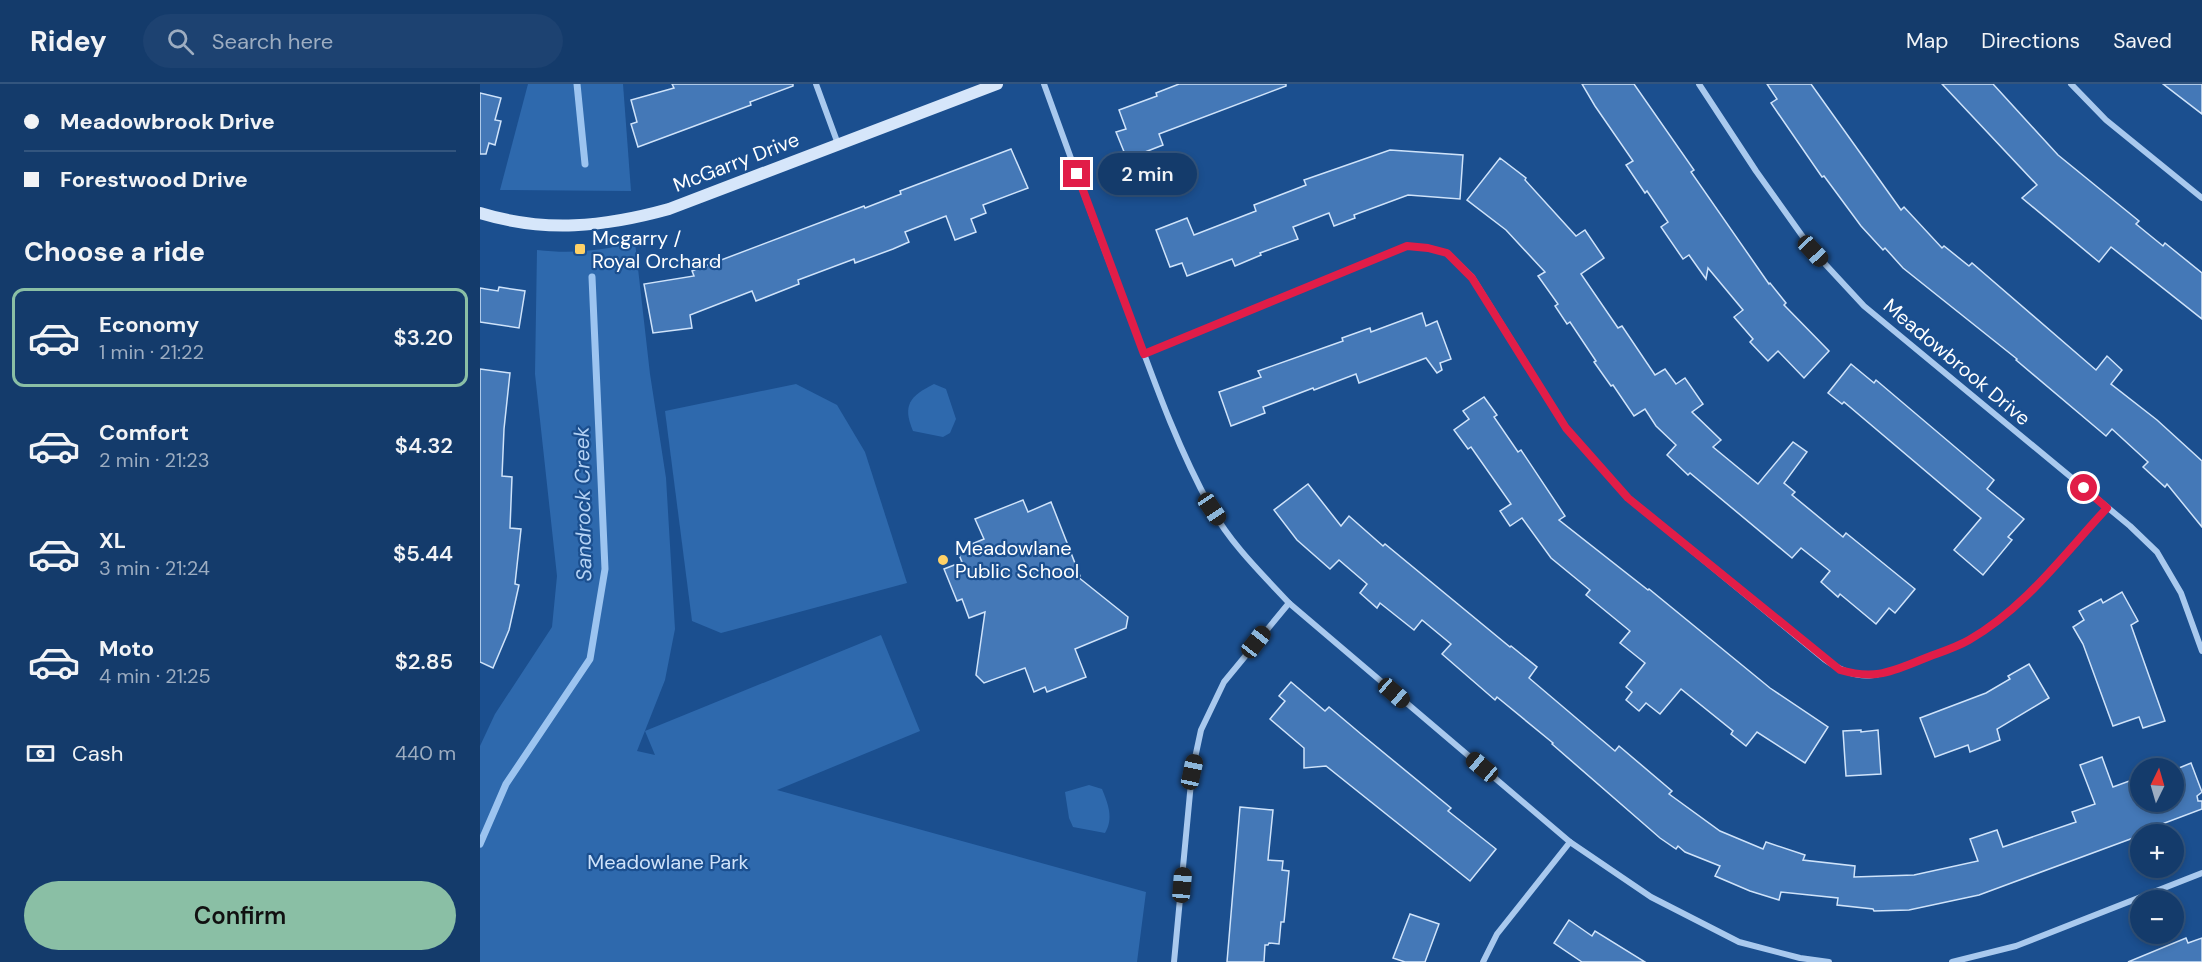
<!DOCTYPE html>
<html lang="en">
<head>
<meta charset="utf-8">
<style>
  body { margin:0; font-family:"DM Sans",sans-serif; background:#1d4271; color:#f1f3f6; height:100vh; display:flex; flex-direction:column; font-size:22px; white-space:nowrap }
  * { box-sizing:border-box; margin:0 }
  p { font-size:20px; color:#9dadc1 }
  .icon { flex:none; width:33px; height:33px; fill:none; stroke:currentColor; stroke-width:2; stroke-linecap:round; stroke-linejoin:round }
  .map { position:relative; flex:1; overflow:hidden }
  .details { display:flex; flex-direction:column; background:#143b6b; width:480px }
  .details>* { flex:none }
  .banner { display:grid; align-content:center; height:132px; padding:0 24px; background:#143b6b }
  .needle { width:39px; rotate:5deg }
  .tools { position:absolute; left:1650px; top:674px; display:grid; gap:12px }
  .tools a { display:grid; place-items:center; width:54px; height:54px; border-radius:50%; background:#143b6b; box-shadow:0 3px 9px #0003,0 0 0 2px #33557e; font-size:30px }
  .end { position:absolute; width:27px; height:27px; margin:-14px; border:8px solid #e11d48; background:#fff; box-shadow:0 0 0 3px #fff }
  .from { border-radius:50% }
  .bubble { position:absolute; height:42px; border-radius:21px; background:#143b6b; box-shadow:0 3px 9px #0003,0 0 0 2px #33557e; font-size:20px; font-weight:600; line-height:42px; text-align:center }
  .car { position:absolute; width:18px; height:36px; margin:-18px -9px; border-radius:8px; box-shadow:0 0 4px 2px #0007; background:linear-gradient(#222 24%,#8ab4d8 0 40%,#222 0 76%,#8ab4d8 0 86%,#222 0) }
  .banner b { display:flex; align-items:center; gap:21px; height:57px; font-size:22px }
  .banner b+b { border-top:2px solid #33557e }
  .banner i { width:15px; height:15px; background:#f1f3f6 }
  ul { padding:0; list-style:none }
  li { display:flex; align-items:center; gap:18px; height:99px; margin:0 12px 9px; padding:0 12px; border:3px solid transparent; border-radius:12px }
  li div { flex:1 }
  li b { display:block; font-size:22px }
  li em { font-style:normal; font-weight:600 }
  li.current { border-color:#8abfa5 }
  li>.icon { width:54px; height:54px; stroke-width:1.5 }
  h2 { padding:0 24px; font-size:27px; line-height:72px }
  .pay { display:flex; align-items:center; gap:15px; height:66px; padding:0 24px; font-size:22px }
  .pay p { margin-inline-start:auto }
  .button { display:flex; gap:12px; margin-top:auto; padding:12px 24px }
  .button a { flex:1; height:69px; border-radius:36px; background:#8abfa5; color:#111; font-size:24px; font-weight:600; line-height:69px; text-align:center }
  header { display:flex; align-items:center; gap:36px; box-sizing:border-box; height:84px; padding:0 30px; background:#143b6b; border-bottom:2px solid #33557e }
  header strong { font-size:28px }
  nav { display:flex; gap:33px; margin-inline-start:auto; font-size:21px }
  .search { width:420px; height:54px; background:#1d4271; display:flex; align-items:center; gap:15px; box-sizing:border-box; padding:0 21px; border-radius:33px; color:#9dadc1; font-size:22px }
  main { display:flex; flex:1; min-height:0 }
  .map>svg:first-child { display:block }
  .green { fill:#2e69ad }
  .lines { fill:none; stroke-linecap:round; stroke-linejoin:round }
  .stream { stroke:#9cc4f0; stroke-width:7 }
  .building { fill:#4478b7; stroke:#cfe3fa; stroke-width:1.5 }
  .street { stroke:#a9c9ee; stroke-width:6 }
  .secondary { stroke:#d6e6fa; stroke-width:12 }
  .route { stroke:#e11d48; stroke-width:8 }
  .poi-dot { fill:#ffd166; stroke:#1b4f8f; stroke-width:2 }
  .labels { text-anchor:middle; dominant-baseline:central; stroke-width:4.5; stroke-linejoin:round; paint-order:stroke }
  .street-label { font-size:20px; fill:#fff; stroke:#1b4f8f }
  .poi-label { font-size:20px; fill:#fff; stroke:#1b4f8f; text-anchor:start }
  .park-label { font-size:20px; fill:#cfe3fa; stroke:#1b4f8f }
  .water-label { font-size:21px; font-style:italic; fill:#b5d3f5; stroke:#1b4f8f }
</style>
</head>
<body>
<header>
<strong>Ridey</strong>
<div class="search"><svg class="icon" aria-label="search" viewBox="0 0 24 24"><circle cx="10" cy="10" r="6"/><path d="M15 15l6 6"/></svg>Search here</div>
<nav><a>Map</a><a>Directions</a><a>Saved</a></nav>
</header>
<main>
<section class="details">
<div class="banner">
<b><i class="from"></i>Meadowbrook Drive</b>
<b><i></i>Forestwood Drive</b>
</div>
<h2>Choose a ride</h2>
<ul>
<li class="current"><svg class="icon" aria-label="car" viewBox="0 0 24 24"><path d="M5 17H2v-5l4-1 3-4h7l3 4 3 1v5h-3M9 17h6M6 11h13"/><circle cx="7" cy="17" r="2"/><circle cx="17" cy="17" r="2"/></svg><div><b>Economy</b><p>1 min · 21:22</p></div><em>$3.20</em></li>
<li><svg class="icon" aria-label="car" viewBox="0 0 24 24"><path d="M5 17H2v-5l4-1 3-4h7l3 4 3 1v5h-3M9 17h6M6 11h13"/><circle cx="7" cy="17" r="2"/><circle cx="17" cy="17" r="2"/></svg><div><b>Comfort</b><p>2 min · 21:23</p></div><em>$4.32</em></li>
<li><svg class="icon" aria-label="car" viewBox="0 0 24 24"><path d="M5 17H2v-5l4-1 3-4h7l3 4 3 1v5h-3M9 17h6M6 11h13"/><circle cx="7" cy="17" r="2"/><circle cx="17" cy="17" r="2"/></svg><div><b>XL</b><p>3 min · 21:24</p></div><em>$5.44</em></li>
<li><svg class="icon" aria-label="car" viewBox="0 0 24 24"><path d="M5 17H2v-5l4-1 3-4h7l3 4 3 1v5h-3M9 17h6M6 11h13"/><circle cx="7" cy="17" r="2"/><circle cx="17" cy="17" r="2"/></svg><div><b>Moto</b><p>4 min · 21:25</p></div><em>$2.85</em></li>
</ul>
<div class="pay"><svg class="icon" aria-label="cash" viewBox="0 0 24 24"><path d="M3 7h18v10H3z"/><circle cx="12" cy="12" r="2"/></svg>Cash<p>440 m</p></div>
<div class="button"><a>Confirm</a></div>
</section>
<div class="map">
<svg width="1722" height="878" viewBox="0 0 1722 878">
  <rect width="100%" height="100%" fill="#1b4f8f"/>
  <g class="green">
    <path d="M48,0H143L151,107L20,106Z"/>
    <path d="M155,158L170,290L186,394L195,545L185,596L157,667L175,671L165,647L401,551L440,647L297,706L666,808L657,878H0V662L15,630L72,543L77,492L55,290L57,166C92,170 121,167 155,158Z"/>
    <path d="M316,300L357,321L385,368L427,499L241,549L212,537L185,327Z"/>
    <path d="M454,300L466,305L476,335L470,349L463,353L433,347C422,321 430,312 454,300Z"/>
    <path d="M609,701L622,705C628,720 634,734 625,749L593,743L589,734L585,708Z"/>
  </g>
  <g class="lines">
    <g class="stream">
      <path d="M97,0L105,80"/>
      <path d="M0,760L26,700L110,575L125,485L112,193"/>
    </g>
  </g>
  <g class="building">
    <path d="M192,0H313V2L270,18L271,21L228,37L158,63L151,40L157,38L151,16L194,4Z"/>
    <path d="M699,0H806V2L679,50L683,61L647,75L636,48L646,45L639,26L677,12L676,9Z"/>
    <path d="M1102,0H1154L1214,86L1211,88L1289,200L1290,199L1306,219L1304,221L1349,267L1324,294L1298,267L1288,277L1270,258L1273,255L1254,233L1263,226L1228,184L1226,195L1209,171L1203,175L1181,143L1188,138L1167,107L1165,109L1146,81L1153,77L1115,22Z"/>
    <path d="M1287,0H1331L1421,126L1424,123L1462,164L1464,162L1489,182L1492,179L1616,286L1627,272L1642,286L1631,300L1677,336L1722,377V443L1687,400L1685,403L1663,383L1668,378L1632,345L1626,352L1536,276L1537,275L1423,184L1405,164L1403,166L1381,142L1344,92L1342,93L1291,19L1297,15Z"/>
    <path d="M1462,0H1513L1578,71L1659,137L1656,140L1683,162L1685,159L1722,189V235L1631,163L1619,178L1542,114L1557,101Z"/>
    <path d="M1683,0H1722V30Z"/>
    <path d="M0,9L21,14L15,36L21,37L15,61L9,59L6,70H0Z"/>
    <path d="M531,65L548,104L503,121L506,129L491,135L496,148L475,156L466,132L425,148L429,158L413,165L375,179L374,175L318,196L319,200L276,217L272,207L210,231L212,244L173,249L164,200L214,192L212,187L384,122L385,124L421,110L420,107Z"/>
    <path d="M910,66L983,71L980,115L928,111L874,131L875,134L854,142L849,129L813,143L818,155L780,169L781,171L755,182L752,175L707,192L702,179L690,183L676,146L707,134L714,151L776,127L774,121L826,101L824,96Z"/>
    <path d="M1020,74L1046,94L1045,96L1096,152L1105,146L1124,174L1101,190L1138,244L1142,242L1175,291L1185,285L1196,300L1205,294L1223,320L1212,328L1241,356L1233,363L1278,400L1313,358L1327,368L1304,399L1315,408L1312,411L1363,453L1366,449L1435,505L1415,529L1409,524L1396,540L1360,510L1358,513L1341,498L1350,487L1321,464L1312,474L1210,389L1208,391L1187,371L1196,361L1176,342L1165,325L1154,332L1133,301L1131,302L1114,278L1116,277L1090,238L1087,240L1075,222L1078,220L1058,192L1065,188L1026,146L987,116Z"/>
    <path d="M19,203L45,207L39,244L0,238V204L18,207Z"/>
    <path d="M942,229L946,242L957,237L971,275L960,279L962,286L957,289L946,274L879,299L876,290L834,306L833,304L783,323L785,329L751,342L739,308L781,293L778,287L863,257L862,254L890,244L891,248Z"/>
    <path d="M1371,280L1394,299L1396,296L1514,396L1507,405L1544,435L1528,453L1532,456L1503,491L1474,466L1501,434L1364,318L1362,320L1348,309Z"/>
    <path d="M0,285L30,289L24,345L22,392L32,393L30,444L41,445L35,500L39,501L29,546L13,584L0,578Z"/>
    <path d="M1004,313L1017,331L1014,333L1038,368L1041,366L1085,432L1079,436L1168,506L1169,505L1290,604L1348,643L1325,679L1277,648L1266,662L1251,650L1253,647L1201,605L1180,630L1166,619L1159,627L1146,616L1152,608L1146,603L1165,579L1140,559L1150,547L1106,511L1110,506L1071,474L1042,434L1030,442L1020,427L1031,420L991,363L988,365L974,346L989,335L983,327Z"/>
    <path d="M828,400L861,442L869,432L903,462L905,460L1030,563L1031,562L1057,583L1049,594L1135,667L1139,662L1192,707L1189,710L1240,747L1283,765L1286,758L1325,771L1323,776L1375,782L1374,793L1434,791L1498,777L1490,755L1517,746L1523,763L1596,738L1592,728L1615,720L1600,681L1622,673L1633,703L1660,693V717H1694V686L1711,679L1722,708L1717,712L1718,717H1722V725L1682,740L1683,743L1499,811L1429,826L1394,827L1393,825L1357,821L1358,814L1301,808L1299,816L1270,807L1235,792L1240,782L1205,768L1198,762L1196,765L1180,754L1072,660L1073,659L1017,613L1015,616L962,570L971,560L942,536L934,546L900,519L897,524L880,509L887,500L859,476L850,485L817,456L794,426Z"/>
    <path d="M543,416L548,428L571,418L600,492L598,493L648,533L646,544L595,565L606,593L567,608L565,603L554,608L545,584L504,599L496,591L505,528L489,534L482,515L477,517L464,485L482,478L477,466L504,455L495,435Z"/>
    <path d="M1642,508L1658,537L1651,541L1685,637L1663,644L1659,633L1633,642L1603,560L1593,543L1604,536L1599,527L1621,515L1623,519Z"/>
    <path d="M1549,580L1569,614L1517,645L1520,656L1490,668L1488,661L1455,673L1440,634L1506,609L1530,595L1528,592Z"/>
    <path d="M811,598L845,627L849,623L881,650L971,724L968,727L1016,765L990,797L846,682L824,684V664L790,635L805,617L799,612Z"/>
    <path d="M1381,646V648L1398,646L1401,690L1366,692L1363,647Z"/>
    <path d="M760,723L793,726L788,776L803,777L802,786L809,787L804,838H801L799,860L789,859L788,861H785L784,878H747Z"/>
    <path d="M930,830L959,840L945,878H925L913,874Z"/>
    <path d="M1089,836L1112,852L1115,847L1165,878H1102L1074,859Z"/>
    <path d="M1706,854L1708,859L1722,854V878H1648Z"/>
  </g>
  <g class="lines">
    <g class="street">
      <path d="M336,0L358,60"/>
      <path d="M564,0C594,83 624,166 656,248C678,308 700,368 731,424C751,460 781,489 809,519L1090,758L1171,813L1259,858L1320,874L1349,878"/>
      <path d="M1219,0L1276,87L1333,167L1384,222L1650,442L1677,468L1701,509L1722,567"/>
      <path d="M1591,0L1626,36L1722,114"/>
      <path d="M664,270L927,162L948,164L967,169L992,193L1086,344L1148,414L1344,575C1380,601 1400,592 1438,577C1455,570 1473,565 1489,556C1544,525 1584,470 1627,424"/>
      <path d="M694,878L712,688L721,646L744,598L809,519"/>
      <path d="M1003,878L1017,850L1090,758"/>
      <path d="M1472,878L1536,862L1722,789"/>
    </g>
    <path class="secondary" d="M0,129C65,149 124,143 189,125L517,0"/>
  </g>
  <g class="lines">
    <path class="route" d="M597,90L664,270L927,162L948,164L967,169L992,194L1086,344L1148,414L1360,586C1395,596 1410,588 1443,575C1458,569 1475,564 1489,556C1545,524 1584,470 1627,424L1604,404"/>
  </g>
  <g class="poi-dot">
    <rect x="94" y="159" width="12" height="12" rx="3"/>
    <circle cx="463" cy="476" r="6"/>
  </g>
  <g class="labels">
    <g class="street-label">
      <text transform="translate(256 78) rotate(-21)">McGarry Drive</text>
      <text transform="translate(1477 278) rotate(40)">Meadowbrook Drive</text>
    </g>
    <g class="poi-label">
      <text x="112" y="154">Mcgarry /<tspan x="112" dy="23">Royal Orchard</tspan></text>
      <text x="475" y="464">Meadowlane<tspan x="475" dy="23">Public School</tspan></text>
    </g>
    <g class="park-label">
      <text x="188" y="778">Meadowlane Park</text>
    </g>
    <g class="water-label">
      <text transform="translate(103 420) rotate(-91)">Sandrock Creek</text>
    </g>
  </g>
</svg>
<div class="tools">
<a><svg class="needle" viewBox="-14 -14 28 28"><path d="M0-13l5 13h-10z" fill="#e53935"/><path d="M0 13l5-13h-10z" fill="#9dadc1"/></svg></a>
<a>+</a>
<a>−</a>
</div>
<i class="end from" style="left:1604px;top:404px"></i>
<i class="end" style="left:597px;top:90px"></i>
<div class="bubble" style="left:618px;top:69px;width:99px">2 min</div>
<i class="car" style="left:1333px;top:167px;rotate:137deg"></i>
<i class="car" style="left:732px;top:425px;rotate:146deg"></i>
<i class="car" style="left:776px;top:558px;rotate:38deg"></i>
<i class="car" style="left:914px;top:609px;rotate:131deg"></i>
<i class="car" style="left:1002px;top:683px;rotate:310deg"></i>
<i class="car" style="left:712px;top:688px;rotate:12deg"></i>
<i class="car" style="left:702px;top:801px;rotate:5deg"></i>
</div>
</main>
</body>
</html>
